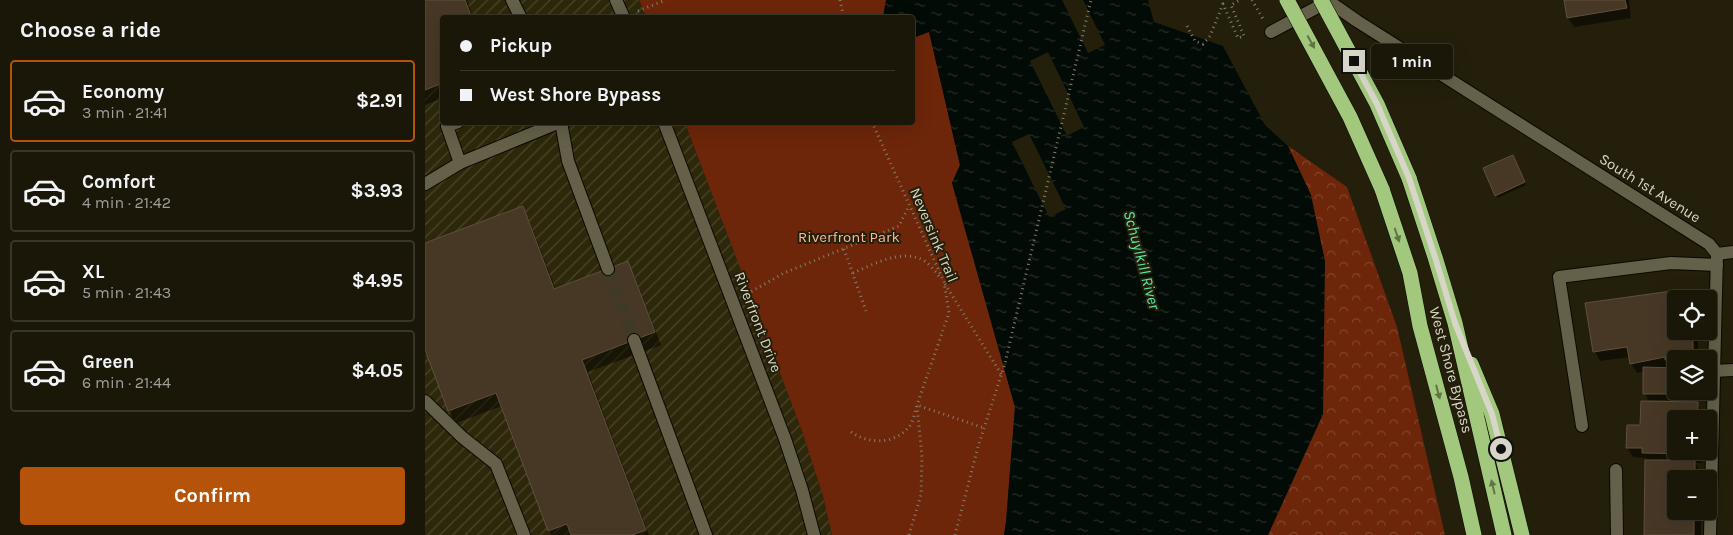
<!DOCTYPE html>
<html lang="en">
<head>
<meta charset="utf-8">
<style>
  body { margin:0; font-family:Karla,sans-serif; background:#232012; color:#f1f3f6; height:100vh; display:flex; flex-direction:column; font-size:19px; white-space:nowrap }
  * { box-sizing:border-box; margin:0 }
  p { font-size:16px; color:#9f9f9c }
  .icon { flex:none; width:28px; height:28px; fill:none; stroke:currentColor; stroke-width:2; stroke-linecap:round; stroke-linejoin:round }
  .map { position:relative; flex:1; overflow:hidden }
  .drawer { display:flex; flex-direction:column; background:#1a1708; width:425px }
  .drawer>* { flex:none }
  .banner { position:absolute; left:15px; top:15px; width:475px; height:110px; border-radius:5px; box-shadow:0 5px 20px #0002,0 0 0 1px #383629; display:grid; align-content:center; height:110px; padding:0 20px; background:#1a1708 }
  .tools { position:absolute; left:1242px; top:290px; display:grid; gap:10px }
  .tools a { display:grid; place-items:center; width:50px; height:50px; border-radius:5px; background:#1a1708; box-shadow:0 5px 20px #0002,0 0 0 1px #383629; font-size:25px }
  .end { position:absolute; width:22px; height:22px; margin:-11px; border:6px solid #d7d6c8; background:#111; box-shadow:0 0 0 2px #111 }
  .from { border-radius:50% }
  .bubble { position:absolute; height:35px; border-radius:5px; background:#1a1708; box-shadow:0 5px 20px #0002,0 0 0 1px #383629; font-size:16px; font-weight:700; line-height:35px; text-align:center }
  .banner b { display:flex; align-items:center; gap:18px; height:48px; font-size:19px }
  .banner b+b { border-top:1px solid #383629 }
  .banner i { width:12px; height:12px; background:#f1f3f6 }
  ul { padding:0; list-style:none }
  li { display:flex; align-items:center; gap:15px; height:82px; margin:0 10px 8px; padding:0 10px; border:2px solid #383629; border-radius:5px }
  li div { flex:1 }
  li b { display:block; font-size:19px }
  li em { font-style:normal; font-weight:700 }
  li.selected { border-color:#b45309 }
  li>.icon { width:45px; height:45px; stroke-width:1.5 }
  h2 { padding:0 20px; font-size:22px; line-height:60px }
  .action { display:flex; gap:10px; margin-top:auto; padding:10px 20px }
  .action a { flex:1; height:58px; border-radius:5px; background:#b45309; color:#fff; font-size:20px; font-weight:700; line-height:58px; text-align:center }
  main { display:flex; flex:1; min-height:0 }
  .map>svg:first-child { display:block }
  .industrial { fill:url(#industrial-furrows) }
  .forest { fill:url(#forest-crowns) }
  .green { fill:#6d260a }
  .water { fill:url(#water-ripples); fill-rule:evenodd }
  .shadow { fill:#0007 }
  .building { fill:#473826; stroke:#604f3d }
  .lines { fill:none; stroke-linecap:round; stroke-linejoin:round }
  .minor-tunnel { stroke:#3e3a26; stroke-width:12; stroke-dasharray:12 6; stroke-linecap:butt }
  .minor-casing { stroke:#0c0900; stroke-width:14 }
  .highway-casing { stroke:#0c0900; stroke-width:16 }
  .path { stroke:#827f6e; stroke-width:3; stroke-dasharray:1 4; stroke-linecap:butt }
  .minor { stroke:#646049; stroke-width:12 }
  .highway { stroke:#a2c87e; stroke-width:15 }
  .highway-bridge-casing { stroke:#0c0900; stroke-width:16; stroke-linecap:butt }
  .highway-bridge { stroke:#a2c87e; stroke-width:15 }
  .oneway { fill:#627444 }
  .route { stroke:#d7d6c8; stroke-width:6 }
  .labels { text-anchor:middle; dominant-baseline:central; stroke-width:4; stroke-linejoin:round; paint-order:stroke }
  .street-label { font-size:15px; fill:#d7d6c8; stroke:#231f0a }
  .park-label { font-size:15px; fill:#fcb69e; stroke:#231f0a }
  .water-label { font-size:16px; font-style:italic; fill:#5de6a8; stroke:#231f0a }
</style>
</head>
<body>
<main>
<section class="drawer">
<h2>Choose a ride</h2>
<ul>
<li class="selected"><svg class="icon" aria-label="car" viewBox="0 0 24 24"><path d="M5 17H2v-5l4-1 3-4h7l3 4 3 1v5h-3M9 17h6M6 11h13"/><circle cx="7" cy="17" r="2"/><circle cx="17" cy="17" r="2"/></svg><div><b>Economy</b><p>3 min · 21:41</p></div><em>$2.91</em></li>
<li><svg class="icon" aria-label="car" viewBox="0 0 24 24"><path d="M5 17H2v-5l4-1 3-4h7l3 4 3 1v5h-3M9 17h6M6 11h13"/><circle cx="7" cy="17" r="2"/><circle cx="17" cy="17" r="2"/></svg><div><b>Comfort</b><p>4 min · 21:42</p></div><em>$3.93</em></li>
<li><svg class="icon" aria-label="car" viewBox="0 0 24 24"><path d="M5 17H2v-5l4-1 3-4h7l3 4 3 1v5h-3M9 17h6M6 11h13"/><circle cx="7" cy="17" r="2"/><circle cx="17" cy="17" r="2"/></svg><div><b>XL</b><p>5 min · 21:43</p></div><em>$4.95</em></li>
<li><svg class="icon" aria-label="car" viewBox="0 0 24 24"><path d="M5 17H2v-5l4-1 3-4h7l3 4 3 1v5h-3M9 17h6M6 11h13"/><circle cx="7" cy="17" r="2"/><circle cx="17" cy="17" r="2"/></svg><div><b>Green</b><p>6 min · 21:44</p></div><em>$4.05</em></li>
</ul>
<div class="action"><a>Confirm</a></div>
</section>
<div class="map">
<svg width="1308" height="535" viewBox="0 0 1308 535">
  <defs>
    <pattern id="industrial-furrows" width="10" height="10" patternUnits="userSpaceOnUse" patternTransform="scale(1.25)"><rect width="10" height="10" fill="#2d280a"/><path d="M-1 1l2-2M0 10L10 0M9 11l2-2" fill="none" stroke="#4b462c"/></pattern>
    <pattern id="forest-crowns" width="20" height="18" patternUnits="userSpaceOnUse" patternTransform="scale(1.25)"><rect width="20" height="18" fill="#6d260a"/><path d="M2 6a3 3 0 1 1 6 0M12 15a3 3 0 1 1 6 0" fill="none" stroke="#81452c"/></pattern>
    <pattern id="water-ripples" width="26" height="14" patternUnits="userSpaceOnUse" patternTransform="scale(1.25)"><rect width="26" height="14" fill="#020b05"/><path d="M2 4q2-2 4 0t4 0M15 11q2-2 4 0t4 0" fill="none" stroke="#262e28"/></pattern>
  </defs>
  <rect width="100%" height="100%" fill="#231f0a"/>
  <path class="industrial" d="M0,0H214L221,17L18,18V122L260,123L377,431L398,496L407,535H0Z"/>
  <path class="forest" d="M863,146L922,187L972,327L1020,535H843L898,414L886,195Z"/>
  <g class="green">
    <path d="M214,0H461L458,18L221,17Z"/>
    <path d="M504,31L535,165L527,183L590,407L581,522L579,535H407L398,496L377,431L260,123L488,122V38Z"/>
  </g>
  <path class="water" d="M461,0H637L663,53L680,45L658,0H723L729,22L798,46L840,125L863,146L886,195L900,261L898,414L843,535H579L581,522L590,407L527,183L535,165L504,32L488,38V18L458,17ZM623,52L659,127L642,136L605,61ZM604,134L641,209L624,217L587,142Z"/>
  <g class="shadow">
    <path d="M0,0H42L48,18H18V98L0,105Z"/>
    <path d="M1140,0H1204L1206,18L1149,27L1143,18Z"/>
    <path d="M1090,160L1101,185L1072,198L1071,195Z"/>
    <path d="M97,208L104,220L131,290L202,263L209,275L236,345L163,372L224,535H126L77,406L31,423L24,411L3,354L0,355V245Z"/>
    <path d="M1251,299V331H1273V359H1251V391H1268V400H1223L1220,393V372L1212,373L1206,363L1205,357L1175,361L1170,351Z"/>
    <path d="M1272,403L1278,413V419H1251V451H1278L1277,463H1270L1277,474V479H1251V511H1276V535H1220L1223,461L1221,458L1208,457L1202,448L1217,426Z"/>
  </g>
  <g class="building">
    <path d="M0,0H40L47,18H18V83L0,90Z"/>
    <path d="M1139,0H1200L1202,8L1142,18Z"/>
    <path d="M1088,155L1100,182L1070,196L1058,168Z"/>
    <path d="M98,206L129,289L203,261L230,332L157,360L221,530L207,535H146L142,524L123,531L71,393L23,411L0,350V243Z"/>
    <path d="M1254,290L1261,292L1266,299H1251V331H1268V359L1240,360V357L1205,364L1202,347L1168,352L1160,303Z"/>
    <path d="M1218,367L1251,368V391H1264V394H1218Z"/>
    <path d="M1216,401L1273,402V419H1251V451H1272V454L1217,453V448H1201L1202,425H1215Z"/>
    <path d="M1220,460H1270V479H1251V511H1269V535H1219Z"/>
  </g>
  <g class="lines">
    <path class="minor-tunnel" d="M183,269L209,340"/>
    <g class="minor-casing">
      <g id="minor">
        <path d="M87,0L96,18"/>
        <path d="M191,0L199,18"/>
        <path d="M902,0L932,21L1284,244L1292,254L1285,535"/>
        <path d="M846,32L904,1"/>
        <path d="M33,122L22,126L35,163L135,122"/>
        <path d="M136,122L143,161L183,269"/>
        <path d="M239,122L360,439L377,490L389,535"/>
        <path d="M0,184L35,163"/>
        <path d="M1292,254L1308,252"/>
        <path d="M209,340L281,535"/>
        <path d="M1289,371L1308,370"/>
        <path d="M0,401L37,437L71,464L99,535"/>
        <path d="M1157,426L1134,277L1246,263L1292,265"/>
        <path d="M1191,470L1192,535"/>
      </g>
    </g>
    <g class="highway-casing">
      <g id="highway">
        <path d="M984,178L1010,257L1030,323L1079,535"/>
        <path d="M957,189L985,273L995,326L1036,477L1049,535"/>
        <path d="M1046,364L1067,414L1097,535"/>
      </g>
    </g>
    <g class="path">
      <path d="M415,0L419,18"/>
      <path d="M827,0L838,19"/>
      <path d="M213,11L241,0"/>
      <path d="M762,26L770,41L778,44L785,36L798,4L813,38L819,36L806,5L815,0"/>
      <path d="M447,122L519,282L524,313L492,405L497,457L496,495L484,535"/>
      <path d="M419,249L441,311"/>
      <path d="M428,273C447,265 472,251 493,258C503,261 510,271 516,279"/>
      <path d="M520,284L576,374"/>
      <path d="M322,294L359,273L474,226L484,206"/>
      <path d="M426,432C444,444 468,445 484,427C488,422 490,412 492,405L559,428"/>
      <path d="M530,535L553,447L580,363L666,0"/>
    </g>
    <use href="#minor" class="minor"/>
    <use href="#highway" class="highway"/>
    <g class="highway-bridge-casing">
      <g id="highway-bridge">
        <path d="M862,0L925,117L957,189"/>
        <path d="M896,0L952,104L984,178"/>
      </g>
    </g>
    <use href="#highway-bridge" class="highway-bridge"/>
  </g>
  <defs><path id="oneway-solid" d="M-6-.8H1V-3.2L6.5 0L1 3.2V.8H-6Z" transform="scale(1.25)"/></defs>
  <g class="oneway">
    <use href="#oneway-solid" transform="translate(886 42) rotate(61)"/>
    <use href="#oneway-solid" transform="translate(972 235) rotate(71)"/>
    <use href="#oneway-solid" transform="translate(1013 392) rotate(75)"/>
    <use href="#oneway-solid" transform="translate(1068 487) rotate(-103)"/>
  </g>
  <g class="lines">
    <path class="route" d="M929,61L952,104L984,178L1010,257L1030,323L1067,414L1076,449"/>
  </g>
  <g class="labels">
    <g class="street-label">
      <text transform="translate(1225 188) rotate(32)">South 1st Avenue</text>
      <text transform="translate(509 235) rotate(67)">Neversink Trail</text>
      <text transform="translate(333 322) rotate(69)">Riverfront Drive</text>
      <text transform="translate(1026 370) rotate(75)">West Shore Bypass</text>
    </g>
    <g class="park-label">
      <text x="424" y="237">Riverfront Park</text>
    </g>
    <g class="water-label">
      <text transform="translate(717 260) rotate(75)">Schuylkill River</text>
    </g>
  </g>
</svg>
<div class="tools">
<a><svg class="icon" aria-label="locate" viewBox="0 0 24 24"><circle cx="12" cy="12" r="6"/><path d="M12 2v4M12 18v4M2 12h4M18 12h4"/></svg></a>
<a><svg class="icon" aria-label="layers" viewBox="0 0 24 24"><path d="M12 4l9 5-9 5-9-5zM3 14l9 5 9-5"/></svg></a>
<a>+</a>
<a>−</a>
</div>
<i class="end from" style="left:1076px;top:449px"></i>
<i class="end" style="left:929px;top:61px"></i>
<div class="bubble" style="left:946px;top:44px;width:82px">1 min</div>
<div class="banner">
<b><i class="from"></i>Pickup</b>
<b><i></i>West Shore Bypass</b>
</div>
</div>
</main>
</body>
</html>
